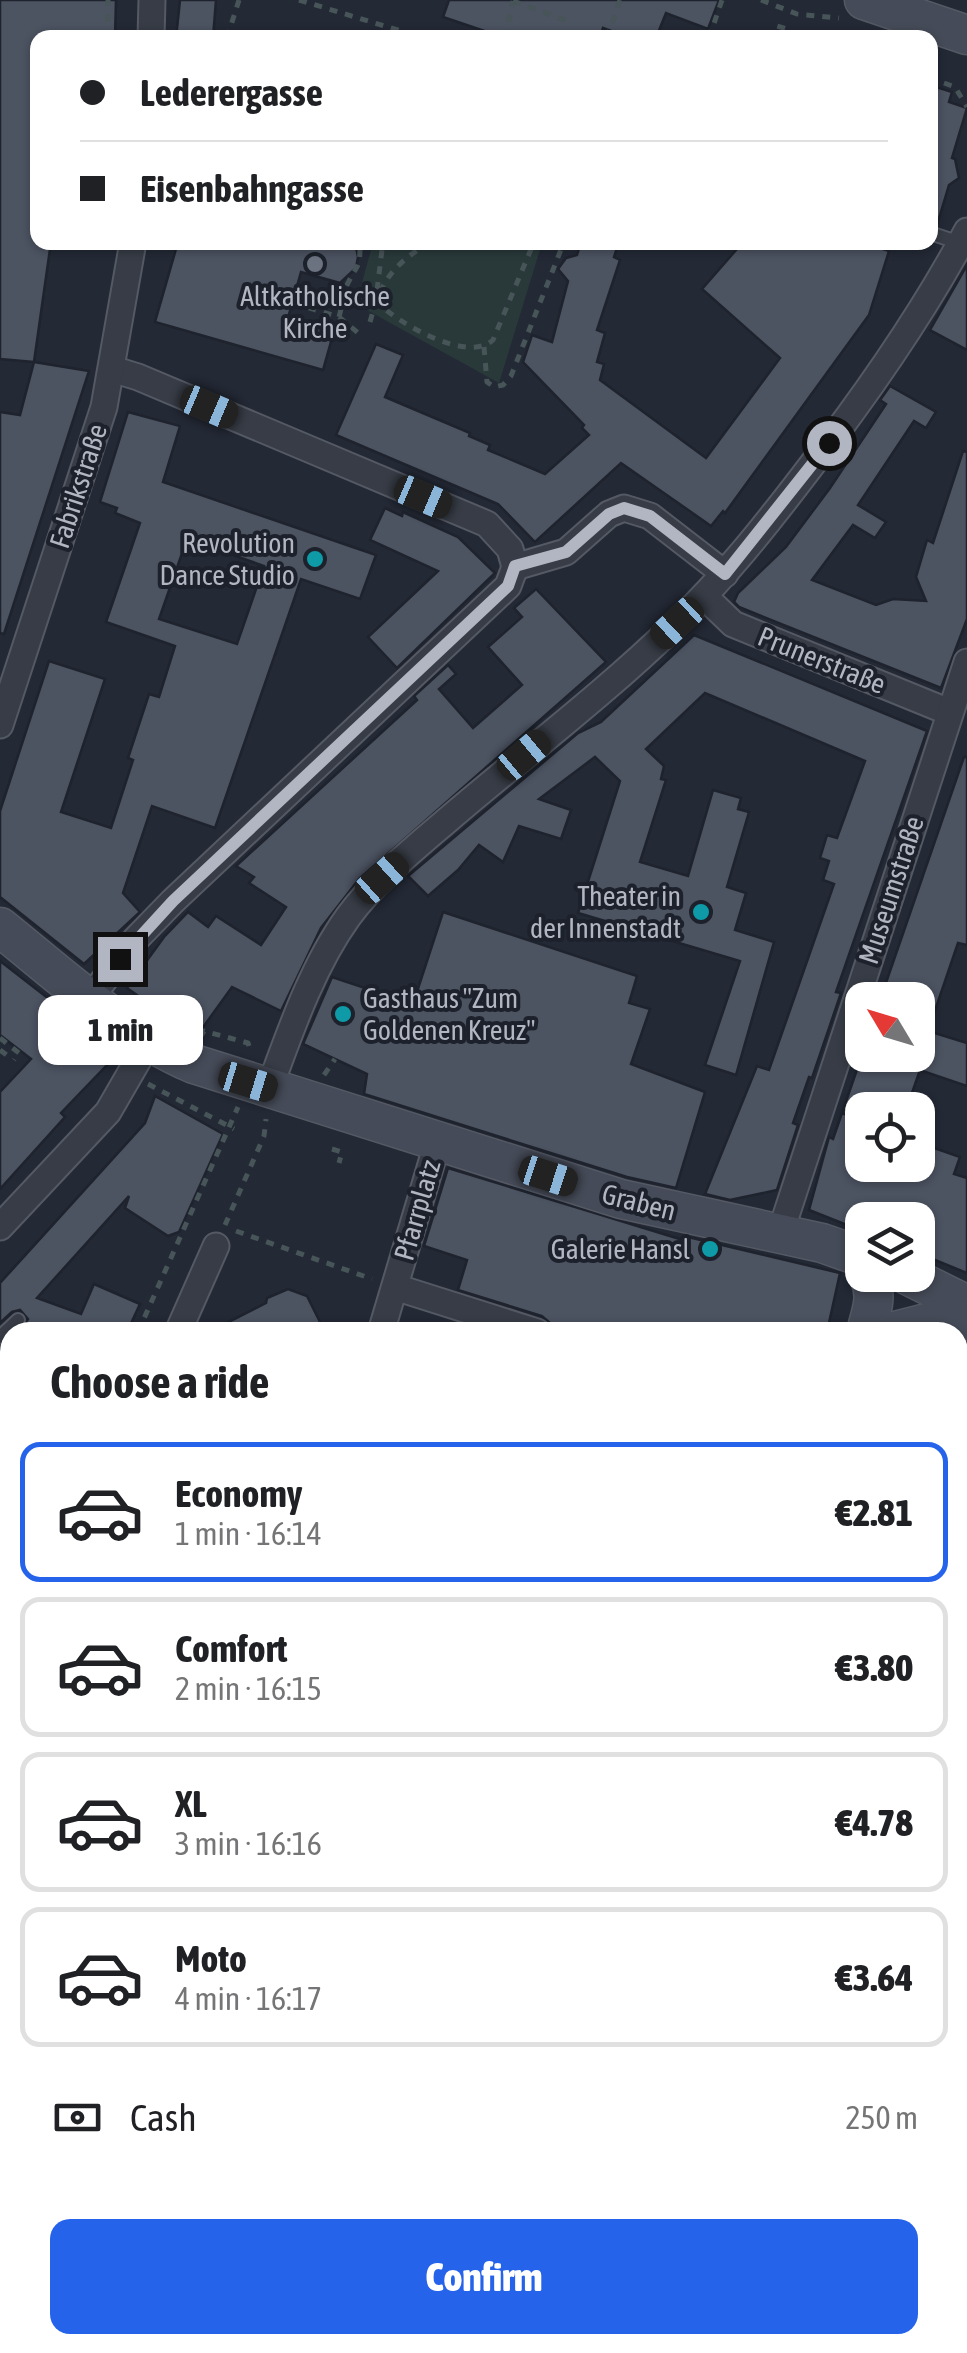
<!DOCTYPE html>
<html lang="en">
<head>
<meta charset="utf-8">
<style>
  body { margin:0; font-family:"Asap Condensed",sans-serif; background:#f2f2f2; color:#202124; height:100vh; display:flex; flex-direction:column; font-size:38px; white-space:nowrap }
  * { box-sizing:border-box; margin:0 }
  p { font-size:32px; color:#757577 }
  .icon { flex:none; width:55px; height:55px; fill:none; stroke:currentColor; stroke-width:2; stroke-linecap:round; stroke-linejoin:round }
  .map { position:relative; flex:1; overflow:hidden }
  .sheet { position:absolute; left:0px; top:1322px; width:968px; height:1032px; display:flex; flex-direction:column; background:#fff; border-radius:30px 30px 0 0; box-shadow:0 2px 8px #0004 }
  .sheet>* { flex:none }
  .top-card { position:absolute; left:30px; top:30px; width:908px; height:220px; border-radius:20px; box-shadow:0 2px 8px #0004; display:grid; align-content:center; height:220px; padding:0 50px; background:#fff }
  .needle { width:65px; rotate:308deg }
  .buttons { position:absolute; left:845px; top:982px; display:grid; gap:20px }
  .buttons a { display:grid; place-items:center; width:90px; height:90px; border-radius:20px; background:#fff; box-shadow:0 2px 8px #0004; font-size:50px }
  .end { position:absolute; width:45px; height:45px; margin:-22px; border:12px solid #b1b6c2; background:#111; box-shadow:0 0 0 5px #111 }
  .from { border-radius:50% }
  .bubble { position:absolute; height:70px; border-radius:20px; background:#fff; box-shadow:0 2px 8px #0004; font-size:32px; font-weight:800; line-height:70px; text-align:center }
  .car { position:absolute; width:30px; height:60px; margin:-30px -15px; border-radius:12px; box-shadow:0 0 8px 2px #0007; background:linear-gradient(#222 24%,#8ab4d8 0 40%,#222 0 76%,#8ab4d8 0 86%,#222 0) }
  .top-card b { display:flex; align-items:center; gap:35px; height:95px; font-size:38px }
  .top-card b+b { border-top:2px solid #e0e0e0 }
  .top-card i { width:25px; height:25px; background:#202124 }
  ul { padding:0; list-style:none }
  li { display:flex; align-items:center; gap:30px; height:140px; margin:0 20px 15px; padding:0 30px; border:5px solid #e0e0e0; border-radius:20px }
  li div { flex:1 }
  li b { display:block; font-size:38px }
  li em { font-style:normal; font-weight:800 }
  li.active { border-color:#2563eb }
  li>.icon { width:90px; height:90px; stroke-width:1.5 }
  h2 { padding:0 50px; font-size:45px; line-height:120px }
  .pay { display:flex; align-items:center; gap:25px; height:110px; padding:0 50px; font-size:38px }
  .pay p { margin-inline-start:auto }
  .cta { display:flex; gap:20px; margin-top:auto; padding:20px 50px }
  .cta a { flex:1; height:115px; border-radius:20px; background:#2563eb; color:#fff; font-size:40px; font-weight:800; line-height:115px; text-align:center }
  .map>svg:first-child { display:block }
  .green { fill:#29393a }
  .building { fill:#4c5361; stroke:#1e232d; stroke-width:2.5; fill-rule:evenodd }
  .lines { fill:none; stroke-linecap:round; stroke-linejoin:round }
  .lane-casing { stroke:#545964; stroke-width:16 }
  .street-casing { stroke:#545964; stroke-width:29 }
  .secondary-casing { stroke:#545964; stroke-width:41 }
  .path { stroke:#475458; stroke-width:5; stroke-dasharray:8 8; stroke-linecap:butt }
  .lane { stroke:#373c46; stroke-width:12 }
  .street { stroke:#373c46; stroke-width:25 }
  .secondary { stroke:#454b58; stroke-width:38 }
  .tram { stroke:#5b616e; stroke-width:2.5 }
  .route { stroke:#b1b6c2; stroke-width:12 }
  .worship-dot { fill:#6b7280; stroke:#1c212b; stroke-width:4 }
  .culture-dot { fill:#0f9aa8; stroke:#1c212b; stroke-width:4 }
  .labels { text-anchor:middle; dominant-baseline:central; stroke-width:8; stroke-linejoin:round; paint-order:stroke }
  .poi-label { font-size:28px; fill:#b1b6c2; stroke:#1c212b; text-anchor:end }
  .street-label { font-size:28px; fill:#b1b6c2; stroke:#1c212b }
</style>
</head>
<body>
<div class="map">
<svg width="967" height="2353" viewBox="0 0 967 2353">
  <rect width="100%" height="100%" fill="#232935"/>
  <g class="green">
    <path d="M373,243H542L499,383L356,304Z"/>
    <path d="M545,2345H645L644,2353H544Z"/>
  </g>
  <g class="building">
    <path d="M0,0H116L115,38H38V242H51L34,362L0,359Z"/>
    <path d="M180,0H216L213,38H176Z"/>
    <path d="M449,0H719L708,29L666,13L656,38H630L603,28L600,38H505L443,17Z"/>
    <path d="M930,85L952,92L949,102L967,108L952,158L955,159L959,178L949,185L937,225L930,223Z"/>
    <path d="M178,242H355L358,257L356,268L340,283L301,272L288,318L334,331L323,370L155,322Z"/>
    <path d="M581,242H619L614,257L620,260L597,330L605,333L597,362L604,364L600,380L706,458L780,358L702,289L743,242H862L889,251L869,315L725,513L723,511L711,526L621,463L535,542L498,504L336,435L376,344L403,355L385,397L470,433L469,436L490,445L488,450L545,474L589,435L582,428L584,425L523,362L532,335L552,342L568,281L558,269L566,258L577,255Z"/>
    <path d="M967,265V350L930,330Z"/>
    <path d="M34,362L89,371L4,634L0,633V412L20,415Z"/>
    <path d="M890,386L936,412L926,428L914,421L858,505L886,522L875,538L853,525L812,580L876,605L893,599L926,601L916,577L927,540L933,543L963,451L967,452V619L941,688L739,607L734,602L738,593L786,547L830,488L886,404L880,400Z"/>
    <path d="M128,412L180,426L163,482L376,555L360,599L301,579L215,828L152,806L123,893L140,912L84,964L0,897V811L49,661L105,679L61,812L111,828L133,760L128,758L149,694L159,697L175,646L106,622L140,523L115,513L117,508L100,502ZM187,539L264,566L237,644L159,619Z"/>
    <path d="M385,508L402,516L403,512L458,537L495,573L397,668L368,637L438,571L370,540Z"/>
    <path d="M536,589L606,662L359,879L321,928L281,1011L232,987L196,1037L127,988L164,937L188,912L208,927L216,916L261,945L286,907L249,883L254,877L236,866L417,700L414,696L448,665L456,674L439,689L473,728L522,685L488,647L522,617L514,608Z"/>
    <path d="M694,635L927,731L836,992L841,993L812,1078L809,1077L793,1123L798,1125L777,1190L730,1200L705,1194L757,1066L769,1070L834,884L823,880L829,861L820,858L827,835L837,838L865,761L705,693L646,749L664,766L661,779L666,780L640,862L688,876L713,790L741,798L738,809L749,812L727,887L746,893L735,930L774,942L736,1075L705,1065L740,961L578,913L620,781L595,757L539,799L571,810L561,839L519,826L503,862L479,845L458,870L428,896L408,876L578,733L601,722Z"/>
    <path d="M964,757H967V945L958,943L928,1031L967,1043V1086L920,1070L906,1110H843L862,1055H918V1000H880Z"/>
    <path d="M443,912L637,976L629,1003L650,1009L631,1064L705,1092L676,1188L627,1177L364,1094L367,1074L303,1044L332,977L413,1004Z"/>
    <path d="M0,961L107,1044V1065L61,1113L65,1117L0,1189V1092L31,1059L0,1035Z"/>
    <path d="M155,1096L223,1134L179,1232L168,1236L125,1208L129,1196L37,1298L81,1314L94,1284L140,1304L127,1332H19L28,1319L20,1310L12,1312L0,1323V1283L145,1123Z"/>
    <path d="M842,1113L862,1121V1165H918L920,1143L960,1157L954,1174L967,1178V1273L918,1253V1220H862V1231L809,1210L829,1137L833,1139Z"/>
    <path d="M448,1168L686,1241L688,1237L840,1273L827,1332H577L551,1324L542,1316L458,1290L467,1260L424,1246Z"/>
    <path d="M288,1289L307,1296L325,1332H209L266,1303L267,1298Z"/>
  </g>
  <g class="lines">
    <g class="lane-casing">
      <g id="lane">
        <path d="M930,233L960,243"/>
        <path d="M0,1337L18,1320"/>
      </g>
    </g>
    <g class="street-casing">
      <g id="street">
        <path d="M151,38L152,0"/>
        <path d="M112,369L138,377L487,524L510,549L515,567L566,552L609,514L624,508L650,516L725,574"/>
        <path d="M704,596L733,624L949,712"/>
        <path d="M0,725L104,407L133,242"/>
        <path d="M90,998L136,939L173,901L508,586L515,567"/>
        <path d="M269,1089C290,1032 312,967 348,917C376,879 415,848 451,817C526,753 604,694 675,625C725,577 766,525 808,470C867,394 922,315 967,231"/>
        <path d="M0,1227L108,1112L149,1041"/>
        <path d="M780,1234L967,662"/>
        <path d="M395,1287L537,1332"/>
        <path d="M178,1332L216,1246"/>
        <path d="M381,1332L438,1141"/>
        <path d="M0,1447L10,1450"/>
        <path d="M958,1550L967,1552"/>
        <path d="M0,1621L10,1589"/>
        <path d="M0,1914L10,1916"/>
        <path d="M0,2024L10,2027"/>
        <path d="M958,2066L967,2067"/>
        <path d="M349,2353V2345"/>
      </g>
    </g>
    <g class="secondary-casing">
      <g id="secondary">
        <path d="M864,0L967,35"/>
        <path d="M0,927C61,976 122,1033 194,1064L621,1199L822,1243L862,1257"/>
        <path d="M907,1275L967,1305"/>
        <path d="M866,1332C871,1313 879,1294 868,1275"/>
        <path d="M891,1332L942,1319L967,1321"/>
        <path d="M666,2353L667,2345"/>
      </g>
    </g>
    <g class="path">
      <path d="M299,0L424,38"/>
      <path d="M761,0L797,14L839,18"/>
      <path d="M513,1L573,23"/>
      <path d="M107,38L108,0"/>
      <path d="M227,38L239,0"/>
      <path d="M505,38L513,1"/>
      <path d="M607,38L620,0"/>
      <path d="M709,38L722,0"/>
      <path d="M767,38L777,26L787,29"/>
      <path d="M944,83L955,87L967,107"/>
      <path d="M430,242C403,259 388,271 376,301C396,322 467,364 493,340L534,242"/>
      <path d="M377,290L383,242"/>
      <path d="M293,303L339,317L363,337"/>
      <path d="M339,317C342,307 343,292 348,283C359,261 360,269 360,242"/>
      <path d="M370,322L376,301"/>
      <path d="M484,347L487,382L494,387L503,385L511,376L564,242"/>
      <path d="M200,1037L204,1031L248,1043L250,1049"/>
      <path d="M0,1038L19,1053L14,1060"/>
      <path d="M0,1050L12,1059"/>
      <path d="M324,1075L335,1059"/>
      <path d="M148,1084L234,1129"/>
      <path d="M332,1149L342,1152L339,1163"/>
      <path d="M225,1225L264,1136L266,1119"/>
      <path d="M236,1231L372,1279"/>
      <path d="M138,1332L238,1107"/>
      <path d="M0,2071L10,2074"/>
      <path d="M0,2175L10,2132"/>
      <path d="M564,2345L622,2352"/>
      <path d="M548,2353L549,2345"/>
    </g>
    <use href="#lane" class="lane"/>
    <use href="#street" class="street"/>
    <use href="#secondary" class="secondary"/>
    <g class="tram">
      <path d="M0,1928L10,1930"/>
      <path d="M958,2061L967,2062"/>
    </g>
  </g>
  <g class="lines">
    <path class="route" d="M120,959L173,901L508,586L515,566L566,552L609,514L624,508L650,516L725,574L829,443"/>
  </g>
  <circle class="worship-dot" cx="315" cy="264" r="10"/>
  <g class="culture-dot">
    <circle cx="315" cy="559" r="10"/>
    <circle cx="701" cy="912" r="10"/>
    <circle cx="343" cy="1014" r="10"/>
    <circle cx="710" cy="1249" r="10"/>
  </g>
  <g class="labels">
    <g class="poi-label">
      <text x="315" y="296" text-anchor="middle">Altkatholische<tspan x="315" dy="32">Kirche</tspan></text>
      <text x="295" y="543">Revolution<tspan x="295" dy="32">Dance Studio</tspan></text>
      <text x="681" y="896">Theater in<tspan x="681" dy="32">der Innenstadt</tspan></text>
      <text x="363" y="998" text-anchor="start">Gasthaus "Zum<tspan x="363" dy="32">Goldenen Kreuz"</tspan></text>
      <text x="690" y="1249">Galerie Hansl</text>
    </g>
    <g class="street-label">
      <text transform="translate(78 486) rotate(-72)">Fabrikstraße</text>
      <text transform="translate(822 660) rotate(22)">Prunerstraße</text>
      <text transform="translate(891 890) rotate(-72)">Museumstraße</text>
      <text transform="translate(639 1202) rotate(14)">Graben</text>
      <text transform="translate(417 1210) rotate(-74)">Pfarrplatz</text>
    </g>
  </g>
</svg>
<div class="buttons">
<a><svg class="needle" viewBox="-14 -14 28 28"><path d="M0-13l5 13h-10z" fill="#e53935"/><path d="M0 13l5-13h-10z" fill="#757577"/></svg></a>
<a><svg class="icon" aria-label="locate" viewBox="0 0 24 24"><circle cx="12" cy="12" r="6"/><path d="M12 2v4M12 18v4M2 12h4M18 12h4"/></svg></a>
<a><svg class="icon" aria-label="layers" viewBox="0 0 24 24"><path d="M12 4l9 5-9 5-9-5zM3 14l9 5 9-5"/></svg></a>
</div>
<i class="end from" style="left:829px;top:443px"></i>
<i class="end" style="left:120px;top:959px"></i>
<div class="bubble" style="left:38px;top:995px;width:165px">1 min</div>
<i class="car" style="left:209px;top:407px;rotate:113deg"></i>
<i class="car" style="left:423px;top:497px;rotate:113deg"></i>
<i class="car" style="left:677px;top:623px;rotate:227deg"></i>
<i class="car" style="left:524px;top:755px;rotate:50deg"></i>
<i class="car" style="left:382px;top:878px;rotate:48deg"></i>
<i class="car" style="left:248px;top:1082px;rotate:107deg"></i>
<i class="car" style="left:548px;top:1176px;rotate:108deg"></i>
<div class="top-card">
<b><i class="from"></i>Lederergasse</b>
<b><i></i>Eisenbahngasse</b>
</div>
<section class="sheet">
<h2>Choose a ride</h2>
<ul>
<li class="active"><svg class="icon" aria-label="car" viewBox="0 0 24 24"><path d="M5 17H2v-5l4-1 3-4h7l3 4 3 1v5h-3M9 17h6M6 11h13"/><circle cx="7" cy="17" r="2"/><circle cx="17" cy="17" r="2"/></svg><div><b>Economy</b><p>1 min · 16:14</p></div><em>€2.81</em></li>
<li><svg class="icon" aria-label="car" viewBox="0 0 24 24"><path d="M5 17H2v-5l4-1 3-4h7l3 4 3 1v5h-3M9 17h6M6 11h13"/><circle cx="7" cy="17" r="2"/><circle cx="17" cy="17" r="2"/></svg><div><b>Comfort</b><p>2 min · 16:15</p></div><em>€3.80</em></li>
<li><svg class="icon" aria-label="car" viewBox="0 0 24 24"><path d="M5 17H2v-5l4-1 3-4h7l3 4 3 1v5h-3M9 17h6M6 11h13"/><circle cx="7" cy="17" r="2"/><circle cx="17" cy="17" r="2"/></svg><div><b>XL</b><p>3 min · 16:16</p></div><em>€4.78</em></li>
<li><svg class="icon" aria-label="car" viewBox="0 0 24 24"><path d="M5 17H2v-5l4-1 3-4h7l3 4 3 1v5h-3M9 17h6M6 11h13"/><circle cx="7" cy="17" r="2"/><circle cx="17" cy="17" r="2"/></svg><div><b>Moto</b><p>4 min · 16:17</p></div><em>€3.64</em></li>
</ul>
<div class="pay"><svg class="icon" aria-label="cash" viewBox="0 0 24 24"><path d="M3 7h18v10H3z"/><circle cx="12" cy="12" r="2"/></svg>Cash<p>250 m</p></div>
<div class="cta"><a>Confirm</a></div>
</section>
</div>
</body>
</html>
